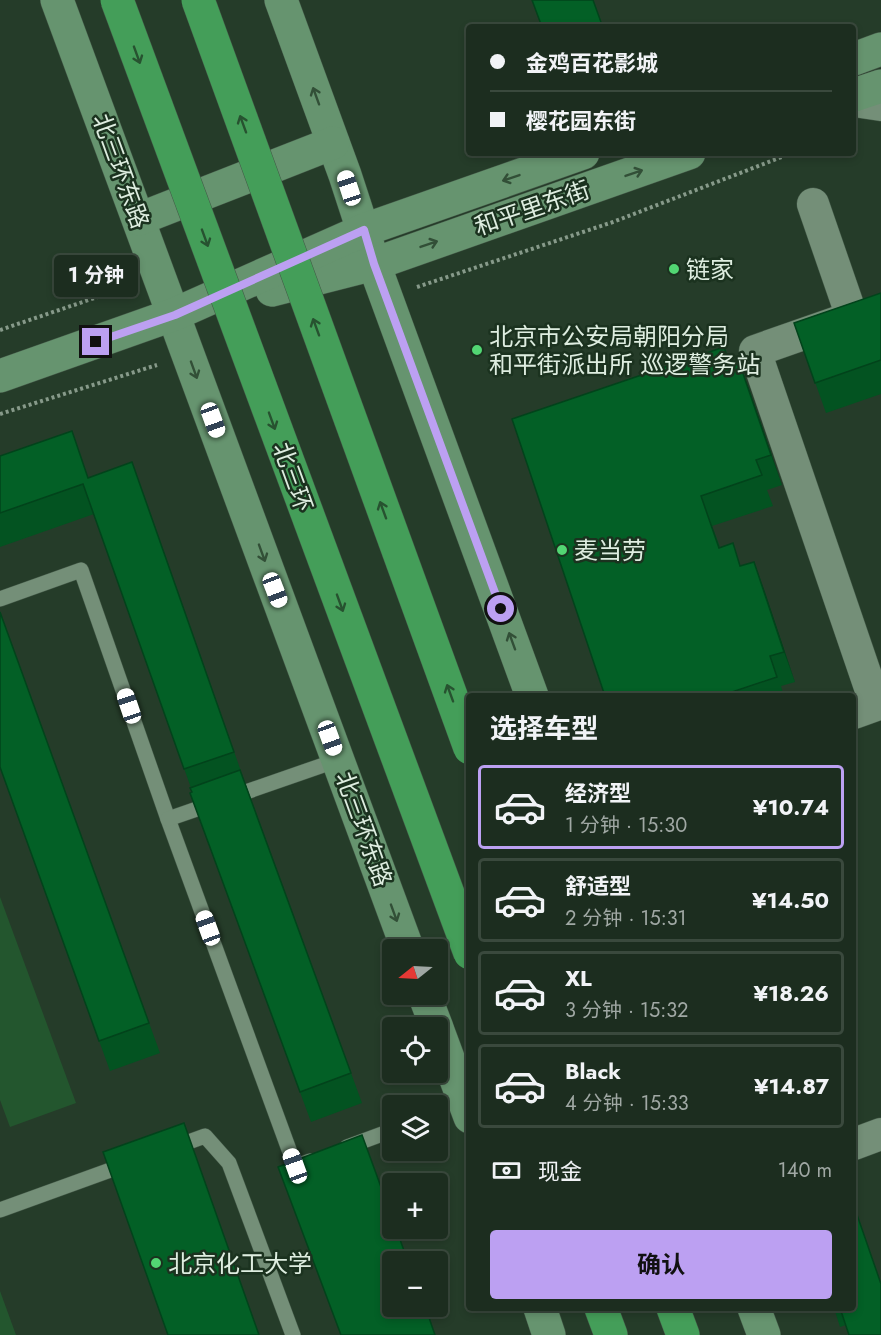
<!DOCTYPE html>
<html lang="zh">
<head>
<meta charset="utf-8">
<style>
  body { margin:0; font-family:Jost,"Noto Sans SC",sans-serif; background:#253528; color:#f1f3f6; height:100vh; display:flex; flex-direction:column; font-size:22px; white-space:nowrap }
  * { box-sizing:border-box; margin:0 }
  p { font-size:20px; color:#a0a8a4 }
  .icon { flex:none; width:33px; height:33px; fill:none; stroke:currentColor; stroke-width:2; stroke-linecap:round; stroke-linejoin:round }
  .map { position:relative; flex:1; overflow:hidden }
  .drawer { position:absolute; left:466px; top:693px; width:390px; height:618px; display:flex; flex-direction:column; background:#1c2d1f; border-radius:6px; box-shadow:0 3px 9px #0003,0 0 0 2px #3a493d }
  .drawer>* { flex:none }
  .banner { position:absolute; left:466px; top:24px; width:390px; height:132px; border-radius:6px; box-shadow:0 3px 9px #0003,0 0 0 2px #3a493d; display:grid; align-content:center; height:132px; padding:0 24px; background:#1c2d1f }
  .needle { width:39px; rotate:252deg }
  .tools { position:absolute; left:382px; top:939px; display:grid; gap:12px }
  .tools a { display:grid; place-items:center; width:66px; height:66px; border-radius:6px; background:#1c2d1f; box-shadow:0 3px 9px #0003,0 0 0 2px #3a493d; font-size:30px }
  .end { position:absolute; width:27px; height:27px; margin:-14px; border:8px solid #bca0f2; background:#111; box-shadow:0 0 0 3px #111 }
  .from { border-radius:50% }
  .bubble { position:absolute; height:42px; border-radius:6px; background:#1c2d1f; box-shadow:0 3px 9px #0003,0 0 0 2px #3a493d; font-size:20px; font-weight:700; line-height:42px; text-align:center }
  .car { position:absolute; width:18px; height:36px; margin:-18px -9px; border-radius:8px; box-shadow:0 0 4px 2px #0007; background:linear-gradient(#fff 24%,#345 0 40%,#fff 0 76%,#345 0 86%,#fff 0) }
  .banner b { display:flex; align-items:center; gap:21px; height:57px; font-size:22px }
  .banner b+b { border-top:2px solid #3a493d }
  .banner i { width:15px; height:15px; background:#f1f3f6 }
  ul { padding:0; list-style:none }
  li { display:flex; align-items:center; gap:18px; height:84px; margin:0 12px 9px; padding:0 12px; border:3px solid #3a493d; border-radius:6px }
  li div { flex:1 }
  li b { display:block; font-size:22px }
  li em { font-style:normal; font-weight:700 }
  li.active { border-color:#bca0f2 }
  li>.icon { width:54px; height:54px; stroke-width:1.5 }
  h2 { padding:0 24px; font-size:27px; line-height:72px }
  .pay { display:flex; align-items:center; gap:15px; height:66px; padding:0 24px; font-size:22px }
  .pay p { margin-inline-start:auto }
  .action { display:flex; gap:12px; margin-top:auto; padding:12px 24px }
  .action a { flex:1; height:69px; border-radius:6px; background:#bca0f2; color:#111; font-size:24px; font-weight:700; line-height:69px; text-align:center }
  .map>svg:first-child { display:block }
  .green { fill:#23562e }
  .lines { fill:none; stroke-linecap:round; stroke-linejoin:round }
  .lane-casing { stroke:#435847; stroke-width:16 }
  .street-casing { stroke:#435847; stroke-width:33 }
  .secondary-casing { stroke:#435847; stroke-width:34 }
  .highway-casing { stroke:#435847; stroke-width:34 }
  .path { stroke:#879a8a; stroke-width:4; stroke-dasharray:3 3; stroke-linecap:butt }
  .lane { stroke:#748f78; stroke-width:15 }
  .street { stroke:#748f78; stroke-width:32 }
  .secondary { stroke:#66946f; stroke-width:33 }
  .highway { stroke:#449e59; stroke-width:33 }
  .highway-bridge-casing { stroke:#435847; stroke-width:34; stroke-linecap:butt }
  .highway-bridge { stroke:#449e59; stroke-width:33 }
  .wall { fill:#035321 }
  .shaded-wall { fill:#02431b }
  .building { fill:#036026; stroke:#02431b; stroke-width:1.5 }
  .oneway { stroke:#275230 }
  .oneway2 { stroke:#324f37 }
  .route { stroke:#bca0f2; stroke-width:8 }
  .poi-dot { fill:#52d673; stroke:#1b321f; stroke-width:2 }
  .labels { text-anchor:middle; dominant-baseline:central; stroke-width:5; stroke-linejoin:round; paint-order:stroke }
  .street-label { font-size:24px; fill:#deede0; stroke:#1b321f }
  .poi-label { font-size:24px; fill:#deede0; stroke:#1b321f; text-anchor:start }
</style>
</head>
<body>
<div class="map">
<svg width="881" height="1335" viewBox="0 0 881 1335">
  <rect width="100%" height="100%" fill="#253c29"/>
  <g class="green">
    <path d="M0,897L76,1103L10,1127L0,1100Z"/>
    <path d="M0,1291L16,1335H0Z"/>
  </g>
  <g class="lines">
    <g class="lane-casing">
      <g id="lane">
        <path d="M0,599L81,570L168,819L295,1166L310,1161"/>
        <path d="M168,819L338,760"/>
        <path d="M347,1147L393,1130"/>
        <path d="M172,1148L205,1136L229,1163L293,1335"/>
        <path d="M0,1210L127,1164"/>
      </g>
    </g>
    <g class="street-casing">
      <g id="street">
        <path d="M854,101L881,105"/>
        <path d="M813,204L852,317L755,351L876,705L854,713"/>
        <path d="M854,1144L881,1134"/>
      </g>
    </g>
    <g class="secondary-casing">
      <g id="secondary">
        <path d="M57,0L408,950"/>
        <path d="M281,0L345,175L374,264L532,696"/>
        <path d="M854,59L881,49"/>
        <path d="M854,95L881,86"/>
        <path d="M139,219L333,143"/>
        <path d="M272,290L374,264L689,153"/>
        <path d="M0,376L175,314L364,230L583,153"/>
        <path d="M424,994L437,1028"/>
        <path d="M438,1031L470,1117"/>
        <path d="M540,1308L549,1335"/>
        <path d="M754,1308L764,1335"/>
      </g>
    </g>
    <g class="highway-casing">
      <g id="highway">
        <path d="M601,1308L611,1335"/>
        <path d="M673,1308L683,1335"/>
      </g>
    </g>
    <g class="path">
      <path d="M417,287L613,222L792,153"/>
      <path d="M0,330L130,286"/>
      <path d="M0,414L157,365"/>
    </g>
    <use href="#lane" class="lane"/>
    <use href="#street" class="street"/>
    <use href="#secondary" class="secondary"/>
    <use href="#highway" class="highway"/>
    <g class="highway-bridge-casing">
      <g id="highway-bridge">
        <path d="M117,0L470,953"/>
        <path d="M198,0L470,748"/>
      </g>
    </g>
    <use href="#highway-bridge" class="highway-bridge"/>
  </g>
  <g class="wall">
    <path d="M881,293V394L826,413L794,323Z"/>
    <path d="M724,347L731,365L739,362L782,485L767,490L773,506L712,526L720,547L741,566L754,562L795,682L781,686L784,696H605Z"/>
    <path d="M0,456L88,478L143,492L243,777L362,1103L311,1122L190,793L192,792L191,788L94,514L0,547Z"/>
    <path d="M0,612L160,1053L110,1071L0,767Z"/>
    <path d="M834,1308H854L846,1325L840,1327Z"/>
  </g>
  <g class="shaded-wall">
    <path d="M739,362L750,392L782,485L771,455Z"/>
    <path d="M754,562L765,592L795,682L784,652Z"/>
  </g>
  <g class="building">
    <path d="M532,0H593L602,25L597,27H542Z"/>
    <path d="M881,293V360L815,383L794,323Z"/>
    <path d="M724,347L730,365L739,362L771,455L756,460L762,475L701,496L719,548L733,543L740,566L754,562L784,652L770,656L777,677L720,696H605L512,419Z"/>
    <path d="M72,431L88,478L132,462L234,752L184,769L83,484L0,513V456Z"/>
    <path d="M0,612L149,1023L99,1041L0,767Z"/>
    <path d="M240,770L351,1073L300,1092L190,793L192,792L190,788Z"/>
    <path d="M184,1123L259,1335H168L103,1152Z"/>
    <path d="M362,1135L393,1220V1228H396L408,1262H393V1306H425L435,1335H341L278,1167Z"/>
    <path d="M854,1206L881,1284V1335H849L840,1308H854Z"/>
  </g>
  <defs><path id="oneway-shaft" d="M-6 0H5M1.5-3L5.5 0L1.5 3" fill="none" stroke-width="1.6" stroke-linecap="round" stroke-linejoin="round" transform="scale(1.5)"/></defs>
  <g class="oneway">
    <use href="#oneway-shaft" transform="translate(137 55) rotate(70)"/>
    <use href="#oneway-shaft" transform="translate(243 124) rotate(-110)"/>
    <use href="#oneway-shaft" transform="translate(205 238) rotate(70)"/>
    <use href="#oneway-shaft" transform="translate(316 327) rotate(-110)"/>
    <use href="#oneway-shaft" transform="translate(272 421) rotate(70)"/>
    <use href="#oneway-shaft" transform="translate(383 510) rotate(-110)"/>
    <use href="#oneway-shaft" transform="translate(340 603) rotate(70)"/>
    <use href="#oneway-shaft" transform="translate(450 693) rotate(-110)"/>
  </g>
  <g class="oneway2">
    <use href="#oneway-shaft" transform="translate(316 96) rotate(-110)"/>
    <use href="#oneway-shaft" transform="translate(634 173) rotate(-19)"/>
    <use href="#oneway-shaft" transform="translate(511 178) rotate(161)"/>
    <use href="#oneway-shaft" transform="translate(429 244) rotate(-19)"/>
    <use href="#oneway-shaft" transform="translate(194 370) rotate(70)"/>
    <use href="#oneway-shaft" transform="translate(262 553) rotate(70)"/>
    <use href="#oneway-shaft" transform="translate(512 641) rotate(-110)"/>
    <use href="#oneway-shaft" transform="translate(394 913) rotate(70)"/>
  </g>
  <g class="lines">
    <path class="route" d="M96,342L175,315L364,230L374,264L501,609"/>
  </g>
  <g class="poi-dot">
    <circle cx="674" cy="269" r="6"/>
    <circle cx="477" cy="350" r="6"/>
    <circle cx="562" cy="550" r="6"/>
    <circle cx="156" cy="1263" r="6"/>
  </g>
  <g class="labels">
    <g class="street-label">
      <text transform="translate(121 171) rotate(70)">北三环东路</text>
      <text transform="translate(532 208) rotate(-19)">和平里东街</text>
      <text transform="translate(293 477) rotate(70)">北三环</text>
      <text transform="translate(364 829) rotate(70)">北三环东路</text>
    </g>
    <g class="poi-label">
      <text x="686" y="269">链家</text>
      <text x="489" y="336">北京市公安局朝阳分局<tspan x="489" dy="28">和平街派出所 巡逻警务站</tspan></text>
      <text x="574" y="550">麦当劳</text>
      <text x="168" y="1263">北京化工大学</text>
    </g>
  </g>
</svg>
<div class="tools">
<a><svg class="needle" viewBox="-14 -14 28 28"><path d="M0-13l5 13h-10z" fill="#e53935"/><path d="M0 13l5-13h-10z" fill="#a0a8a4"/></svg></a>
<a><svg class="icon" aria-label="locate" viewBox="0 0 24 24"><circle cx="12" cy="12" r="6"/><path d="M12 2v4M12 18v4M2 12h4M18 12h4"/></svg></a>
<a><svg class="icon" aria-label="layers" viewBox="0 0 24 24"><path d="M12 4l9 5-9 5-9-5zM3 14l9 5 9-5"/></svg></a>
<a>+</a>
<a>−</a>
</div>
<i class="end from" style="left:501px;top:609px"></i>
<i class="end" style="left:96px;top:342px"></i>
<div class="bubble" style="left:54px;top:255px;width:84px">1 分钟</div>
<i class="car" style="left:349px;top:188px;rotate:342deg"></i>
<i class="car" style="left:213px;top:420px;rotate:160deg"></i>
<i class="car" style="left:275px;top:590px;rotate:159deg"></i>
<i class="car" style="left:129px;top:706px;rotate:341deg"></i>
<i class="car" style="left:330px;top:738px;rotate:160deg"></i>
<i class="car" style="left:208px;top:928px;rotate:340deg"></i>
<i class="car" style="left:295px;top:1166px;rotate:340deg"></i>
<div class="banner">
<b><i class="from"></i>金鸡百花影城</b>
<b><i></i>樱花园东街</b>
</div>
<section class="drawer">
<h2>选择车型</h2>
<ul>
<li class="active"><svg class="icon" aria-label="car" viewBox="0 0 24 24"><path d="M5 17H2v-5l4-1 3-4h7l3 4 3 1v5h-3M9 17h6M6 11h13"/><circle cx="7" cy="17" r="2"/><circle cx="17" cy="17" r="2"/></svg><div><b>经济型</b><p>1 分钟 · 15:30</p></div><em>¥10.74</em></li>
<li><svg class="icon" aria-label="car" viewBox="0 0 24 24"><path d="M5 17H2v-5l4-1 3-4h7l3 4 3 1v5h-3M9 17h6M6 11h13"/><circle cx="7" cy="17" r="2"/><circle cx="17" cy="17" r="2"/></svg><div><b>舒适型</b><p>2 分钟 · 15:31</p></div><em>¥14.50</em></li>
<li><svg class="icon" aria-label="car" viewBox="0 0 24 24"><path d="M5 17H2v-5l4-1 3-4h7l3 4 3 1v5h-3M9 17h6M6 11h13"/><circle cx="7" cy="17" r="2"/><circle cx="17" cy="17" r="2"/></svg><div><b>XL</b><p>3 分钟 · 15:32</p></div><em>¥18.26</em></li>
<li><svg class="icon" aria-label="car" viewBox="0 0 24 24"><path d="M5 17H2v-5l4-1 3-4h7l3 4 3 1v5h-3M9 17h6M6 11h13"/><circle cx="7" cy="17" r="2"/><circle cx="17" cy="17" r="2"/></svg><div><b>Black</b><p>4 分钟 · 15:33</p></div><em>¥14.87</em></li>
</ul>
<div class="pay"><svg class="icon" aria-label="cash" viewBox="0 0 24 24"><path d="M3 7h18v10H3z"/><circle cx="12" cy="12" r="2"/></svg>现金<p>140 m</p></div>
<div class="action"><a>确认</a></div>
</section>
</div>
</body>
</html>
